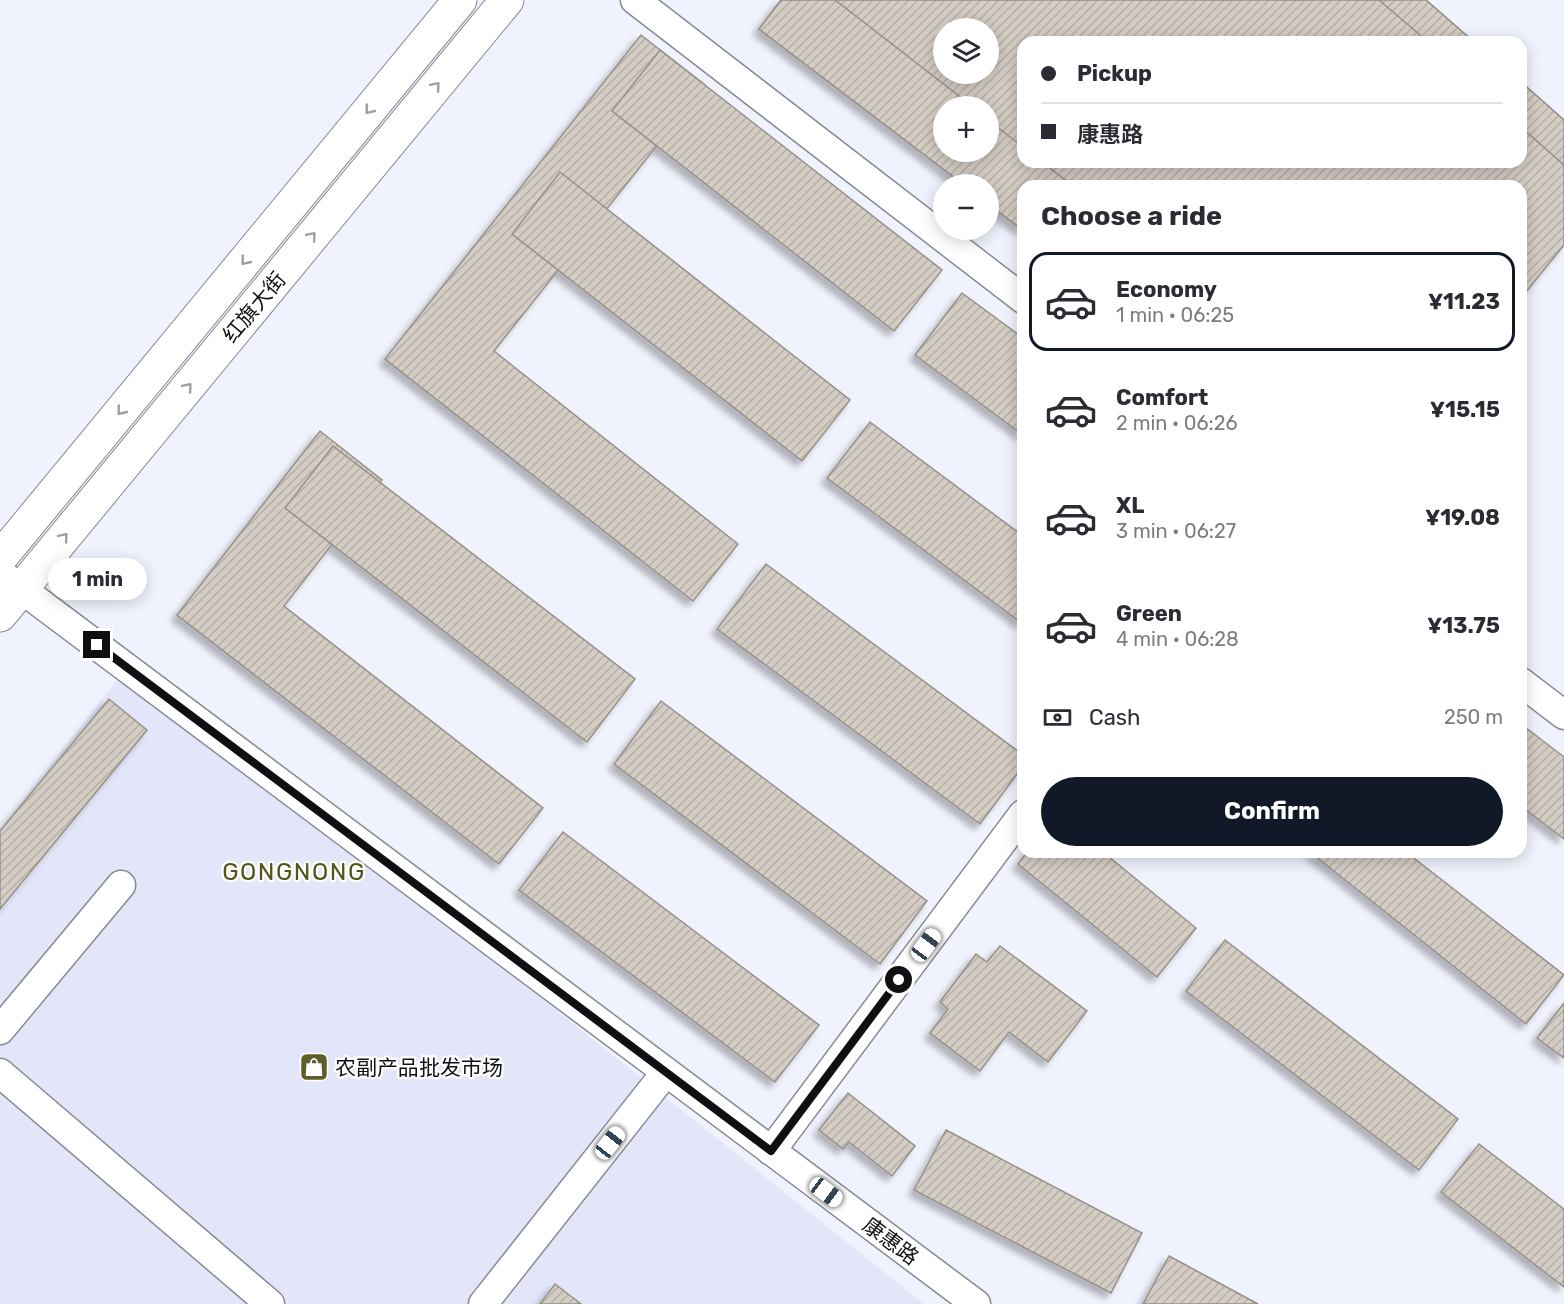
<!DOCTYPE html>
<html lang="en">
<head>
<meta charset="utf-8">
<style>
  body { margin:0; font-family:Rubik,"Noto Sans SC",sans-serif; background:#f7f7f7; color:#2b2b33; height:100vh; display:flex; flex-direction:column; font-size:22px; white-space:nowrap }
  * { box-sizing:border-box; margin:0 }
  p { font-size:20px; color:#7c7c81 }
  .icon { flex:none; width:33px; height:33px; fill:none; stroke:currentColor; stroke-width:2; stroke-linecap:round; stroke-linejoin:round }
  .map { position:relative; flex:1; overflow:hidden }
  .sheet { position:absolute; left:1017px; top:180px; width:510px; height:678px; display:flex; flex-direction:column; background:#fff; border-radius:18px; box-shadow:0 3px 15px #0003 }
  .sheet>* { flex:none }
  .banner { position:absolute; left:1017px; top:36px; width:510px; height:132px; border-radius:18px; box-shadow:0 3px 15px #0003; display:grid; align-content:center; height:132px; padding:0 24px; background:#fff }
  .controls { position:absolute; left:933px; top:18px; display:grid; gap:12px }
  .controls a { display:grid; place-items:center; width:66px; height:66px; border-radius:50%; background:#fff; box-shadow:0 3px 15px #0003; font-size:30px }
  .end { position:absolute; width:27px; height:27px; margin:-14px; border:8px solid #0f1013; background:#fff; box-shadow:0 0 0 3px #fff }
  .from { border-radius:50% }
  .bubble { position:absolute; height:42px; border-radius:21px; background:#fff; box-shadow:0 3px 15px #0003; font-size:20px; font-weight:700; line-height:42px; text-align:center }
  .car { position:absolute; width:18px; height:36px; margin:-18px -9px; border-radius:8px; box-shadow:0 0 4px 2px #0007; background:linear-gradient(#fff 24%,#345 0 40%,#fff 0 76%,#345 0 86%,#fff 0) }
  .banner b { display:flex; align-items:center; gap:21px; height:57px; font-size:22px }
  .banner b+b { border-top:2px solid #e1e1e2 }
  .banner i { width:15px; height:15px; background:#2b2b33 }
  ul { padding:0; list-style:none }
  li { display:flex; align-items:center; gap:18px; height:99px; margin:0 12px 9px; padding:0 12px; border:3px solid transparent; border-radius:18px }
  li div { flex:1 }
  li b { display:block; font-size:22px }
  li em { font-style:normal; font-weight:700 }
  li.on { border-color:#111827 }
  li>.icon { width:54px; height:54px; stroke-width:1.5 }
  h2 { padding:0 24px; font-size:27px; line-height:72px }
  .pay { display:flex; align-items:center; gap:15px; height:66px; padding:0 24px; font-size:22px }
  .pay p { margin-inline-start:auto }
  .button { display:flex; gap:12px; margin-top:auto; padding:12px 24px }
  .button a { flex:1; height:69px; border-radius:36px; background:#111827; color:#fff; font-size:24px; font-weight:700; line-height:69px; text-align:center }
  .map>svg:first-child { display:block }
  .built { fill:#e2e6f8 }
  .building { fill:url(#building-hatch); stroke:#979088; stroke-width:1.5; fill-rule:evenodd; filter:url(#shadow) }
  .lines { fill:none; stroke-linecap:round; stroke-linejoin:round }
  .minor-casing { stroke:#888a93; stroke-width:31 }
  .major-casing { stroke:#888a93; stroke-width:35 }
  .minor { stroke:#fff; stroke-width:28 }
  .major { stroke:#fff; stroke-width:33 }
  .oneway { stroke:#9f9fa1 }
  .route { stroke:#0f1013; stroke-width:8 }
  .labels { text-anchor:middle; dominant-baseline:central; stroke-width:4.5; stroke-linejoin:round; paint-order:stroke }
  .street-label { font-size:21px; fill:#0f1013; stroke:#fff }
  .poi-label { font-size:21px; fill:#0f1013; stroke:#fff; text-anchor:start }
  .quarter-label { font-size:24px; letter-spacing:1.5px; fill:#555519; stroke:#fff }
</style>
</head>
<body>
<div class="map">
<svg width="1564" height="1304" viewBox="0 0 1564 1304">
  <defs>
    <pattern id="building-hatch" width="6" height="6" patternUnits="userSpaceOnUse" patternTransform="scale(1.5)"><rect width="6" height="6" fill="#d4cdc4"/><path d="M-1 1l2-2M0 6l6-6M5 7l2-2" fill="none" stroke="#b5afa8"/></pattern>
    <filter id="shadow"><feDropShadow dx="-5.5" dy="5.5" stdDeviation="3" flood-color="#0004"/></filter>
  </defs>
  <rect width="100%" height="100%" fill="#f0f2fd"/>
  <path class="built" d="M127,667L924,1304H0V830Z"/>
  <g class="building">
    <path d="M781,0H1426L1474,42H1023V162H1521V82L1564,120V245L1521,298V186H1023V230L988,204V184H963L759,29ZM944,28H988V74H944ZM944,106H988V152H944Z"/>
    <path d="M781,0H835L972,106H944V152H988V120L1023,147V162H1042L1073,186H1023V230L988,204V184H963L759,29Z"/>
    <path d="M1379,0H1426L1474,42H1414L1420,35Z"/>
    <path d="M641,35L705,85L494,351L738,544L693,601L385,359Z"/>
    <path d="M660,50L942,270L894,331L612,111Z"/>
    <path d="M1521,82L1564,120V165L1521,127Z"/>
    <path d="M560,172L850,400L802,461L512,234Z"/>
    <path d="M962,293L1023,338V435L915,355Z"/>
    <path d="M870,422L1023,536V624L827,478Z"/>
    <path d="M320,431L382,480L284,606L543,808L499,864L177,615Z"/>
    <path d="M333,446L635,679L587,742L285,508Z"/>
    <path d="M766,564L1023,755V766L980,824L717,629Z"/>
    <path d="M109,699L147,730L0,909V831Z"/>
    <path d="M661,701L927,901L880,964L614,764Z"/>
    <path d="M1521,724L1564,757V839L1521,806Z"/>
    <path d="M563,832L819,1025L775,1082L519,890Z"/>
    <path d="M1027,852H1103L1196,928L1157,977L1018,864Z"/>
    <path d="M1310,852H1406L1564,975L1526,1024Z"/>
    <path d="M1225,940L1458,1119L1419,1170L1186,991Z"/>
    <path d="M1000,946L1087,1011L1048,1062L1009,1032L980,1071L930,1033L948,1009L940,1002L976,954L987,962Z"/>
    <path d="M1564,1003V1058L1537,1038Z"/>
    <path d="M848,1093L915,1146L892,1176L849,1142L843,1149L819,1130Z"/>
    <path d="M946,1130L1142,1233L1111,1293L914,1190Z"/>
    <path d="M1479,1144L1564,1209V1287L1441,1192Z"/>
    <path d="M1169,1256L1258,1304H1143Z"/>
    <path d="M555,1284L581,1304H540Z"/>
  </g>
  <g class="lines">
    <g class="minor-casing">
      <g id="minor">
        <path d="M635,0L1023,299"/>
        <path d="M0,573L976,1304"/>
        <path d="M1521,682L1564,715"/>
        <path d="M0,1030L121,885"/>
        <path d="M0,1073L270,1304"/>
        <path d="M771,1151L1023,814"/>
        <path d="M483,1304L666,1072"/>
      </g>
    </g>
    <g class="major-casing">
      <g id="major">
        <path d="M0,558L460,0"/>
        <path d="M0,615L507,0"/>
      </g>
    </g>
    <use href="#minor" class="minor"/>
    <use href="#major" class="major"/>
  </g>
  <defs><path id="oneway-chevron" d="M-2-3.5L2.5 0L-2 3.5" fill="none" stroke-width="1.6" stroke-linecap="round" stroke-linejoin="round" transform="scale(1.5)"/></defs>
  <g class="oneway">
    <use href="#oneway-chevron" transform="translate(436 86) rotate(-50)"/>
    <use href="#oneway-chevron" transform="translate(369 110) rotate(129)"/>
    <use href="#oneway-chevron" transform="translate(312 236) rotate(-50)"/>
    <use href="#oneway-chevron" transform="translate(245 261) rotate(129)"/>
    <use href="#oneway-chevron" transform="translate(188 387) rotate(-50)"/>
    <use href="#oneway-chevron" transform="translate(121 411) rotate(129)"/>
    <use href="#oneway-chevron" transform="translate(64 537) rotate(-50)"/>
  </g>
  <g class="lines">
    <path class="route" d="M97,645L771,1151L899,980"/>
  </g>
  <defs>
    <g id="shop-square" transform="scale(1.5)"><rect x="-9" y="-9" width="18" height="18" rx="4" fill="#5e5e2b" stroke="#fff"/><path d="M-5-2.5h2.3a2.7 3.5 0 0 1 5.4 0H5L5.5 6h-11ZM-1.5-2.5h3a1.5 2.3 0 0 0-3 0Z" fill="#fff"/></g>
  </defs>
  <g fill-rule="evenodd">
    <use href="#shop-square" x="314" y="1067"/>
  </g>
  <g class="labels">
    <g class="street-label">
      <text transform="translate(254 307) rotate(-50)">红旗大街</text>
      <text transform="translate(891 1241) rotate(37)">康惠路</text>
    </g>
    <g class="poi-label">
      <text x="335" y="1067">农副产品批发市场</text>
    </g>
    <g class="quarter-label">
      <text x="294" y="872">GONGNONG</text>
    </g>
  </g>
</svg>
<div class="controls">
<a><svg class="icon" aria-label="layers" viewBox="0 0 24 24"><path d="M12 4l9 5-9 5-9-5zM3 14l9 5 9-5"/></svg></a>
<a>+</a>
<a>−</a>
</div>
<i class="end from" style="left:899px;top:980px"></i>
<i class="end" style="left:97px;top:645px"></i>
<div class="bubble" style="left:48px;top:558px;width:99px">1 min</div>
<i class="car" style="left:926px;top:945px;rotate:37deg"></i>
<i class="car" style="left:610px;top:1143px;rotate:38deg"></i>
<i class="car" style="left:826px;top:1192px;rotate:127deg"></i>
<div class="banner">
<b><i class="from"></i>Pickup</b>
<b><i></i>康惠路</b>
</div>
<section class="sheet">
<h2>Choose a ride</h2>
<ul>
<li class="on"><svg class="icon" aria-label="car" viewBox="0 0 24 24"><path d="M5 17H2v-5l4-1 3-4h7l3 4 3 1v5h-3M9 17h6M6 11h13"/><circle cx="7" cy="17" r="2"/><circle cx="17" cy="17" r="2"/></svg><div><b>Economy</b><p>1 min · 06:25</p></div><em>¥11.23</em></li>
<li><svg class="icon" aria-label="car" viewBox="0 0 24 24"><path d="M5 17H2v-5l4-1 3-4h7l3 4 3 1v5h-3M9 17h6M6 11h13"/><circle cx="7" cy="17" r="2"/><circle cx="17" cy="17" r="2"/></svg><div><b>Comfort</b><p>2 min · 06:26</p></div><em>¥15.15</em></li>
<li><svg class="icon" aria-label="car" viewBox="0 0 24 24"><path d="M5 17H2v-5l4-1 3-4h7l3 4 3 1v5h-3M9 17h6M6 11h13"/><circle cx="7" cy="17" r="2"/><circle cx="17" cy="17" r="2"/></svg><div><b>XL</b><p>3 min · 06:27</p></div><em>¥19.08</em></li>
<li><svg class="icon" aria-label="car" viewBox="0 0 24 24"><path d="M5 17H2v-5l4-1 3-4h7l3 4 3 1v5h-3M9 17h6M6 11h13"/><circle cx="7" cy="17" r="2"/><circle cx="17" cy="17" r="2"/></svg><div><b>Green</b><p>4 min · 06:28</p></div><em>¥13.75</em></li>
</ul>
<div class="pay"><svg class="icon" aria-label="cash" viewBox="0 0 24 24"><path d="M3 7h18v10H3z"/><circle cx="12" cy="12" r="2"/></svg>Cash<p>250 m</p></div>
<div class="button"><a>Confirm</a></div>
</section>
</div>
</body>
</html>
